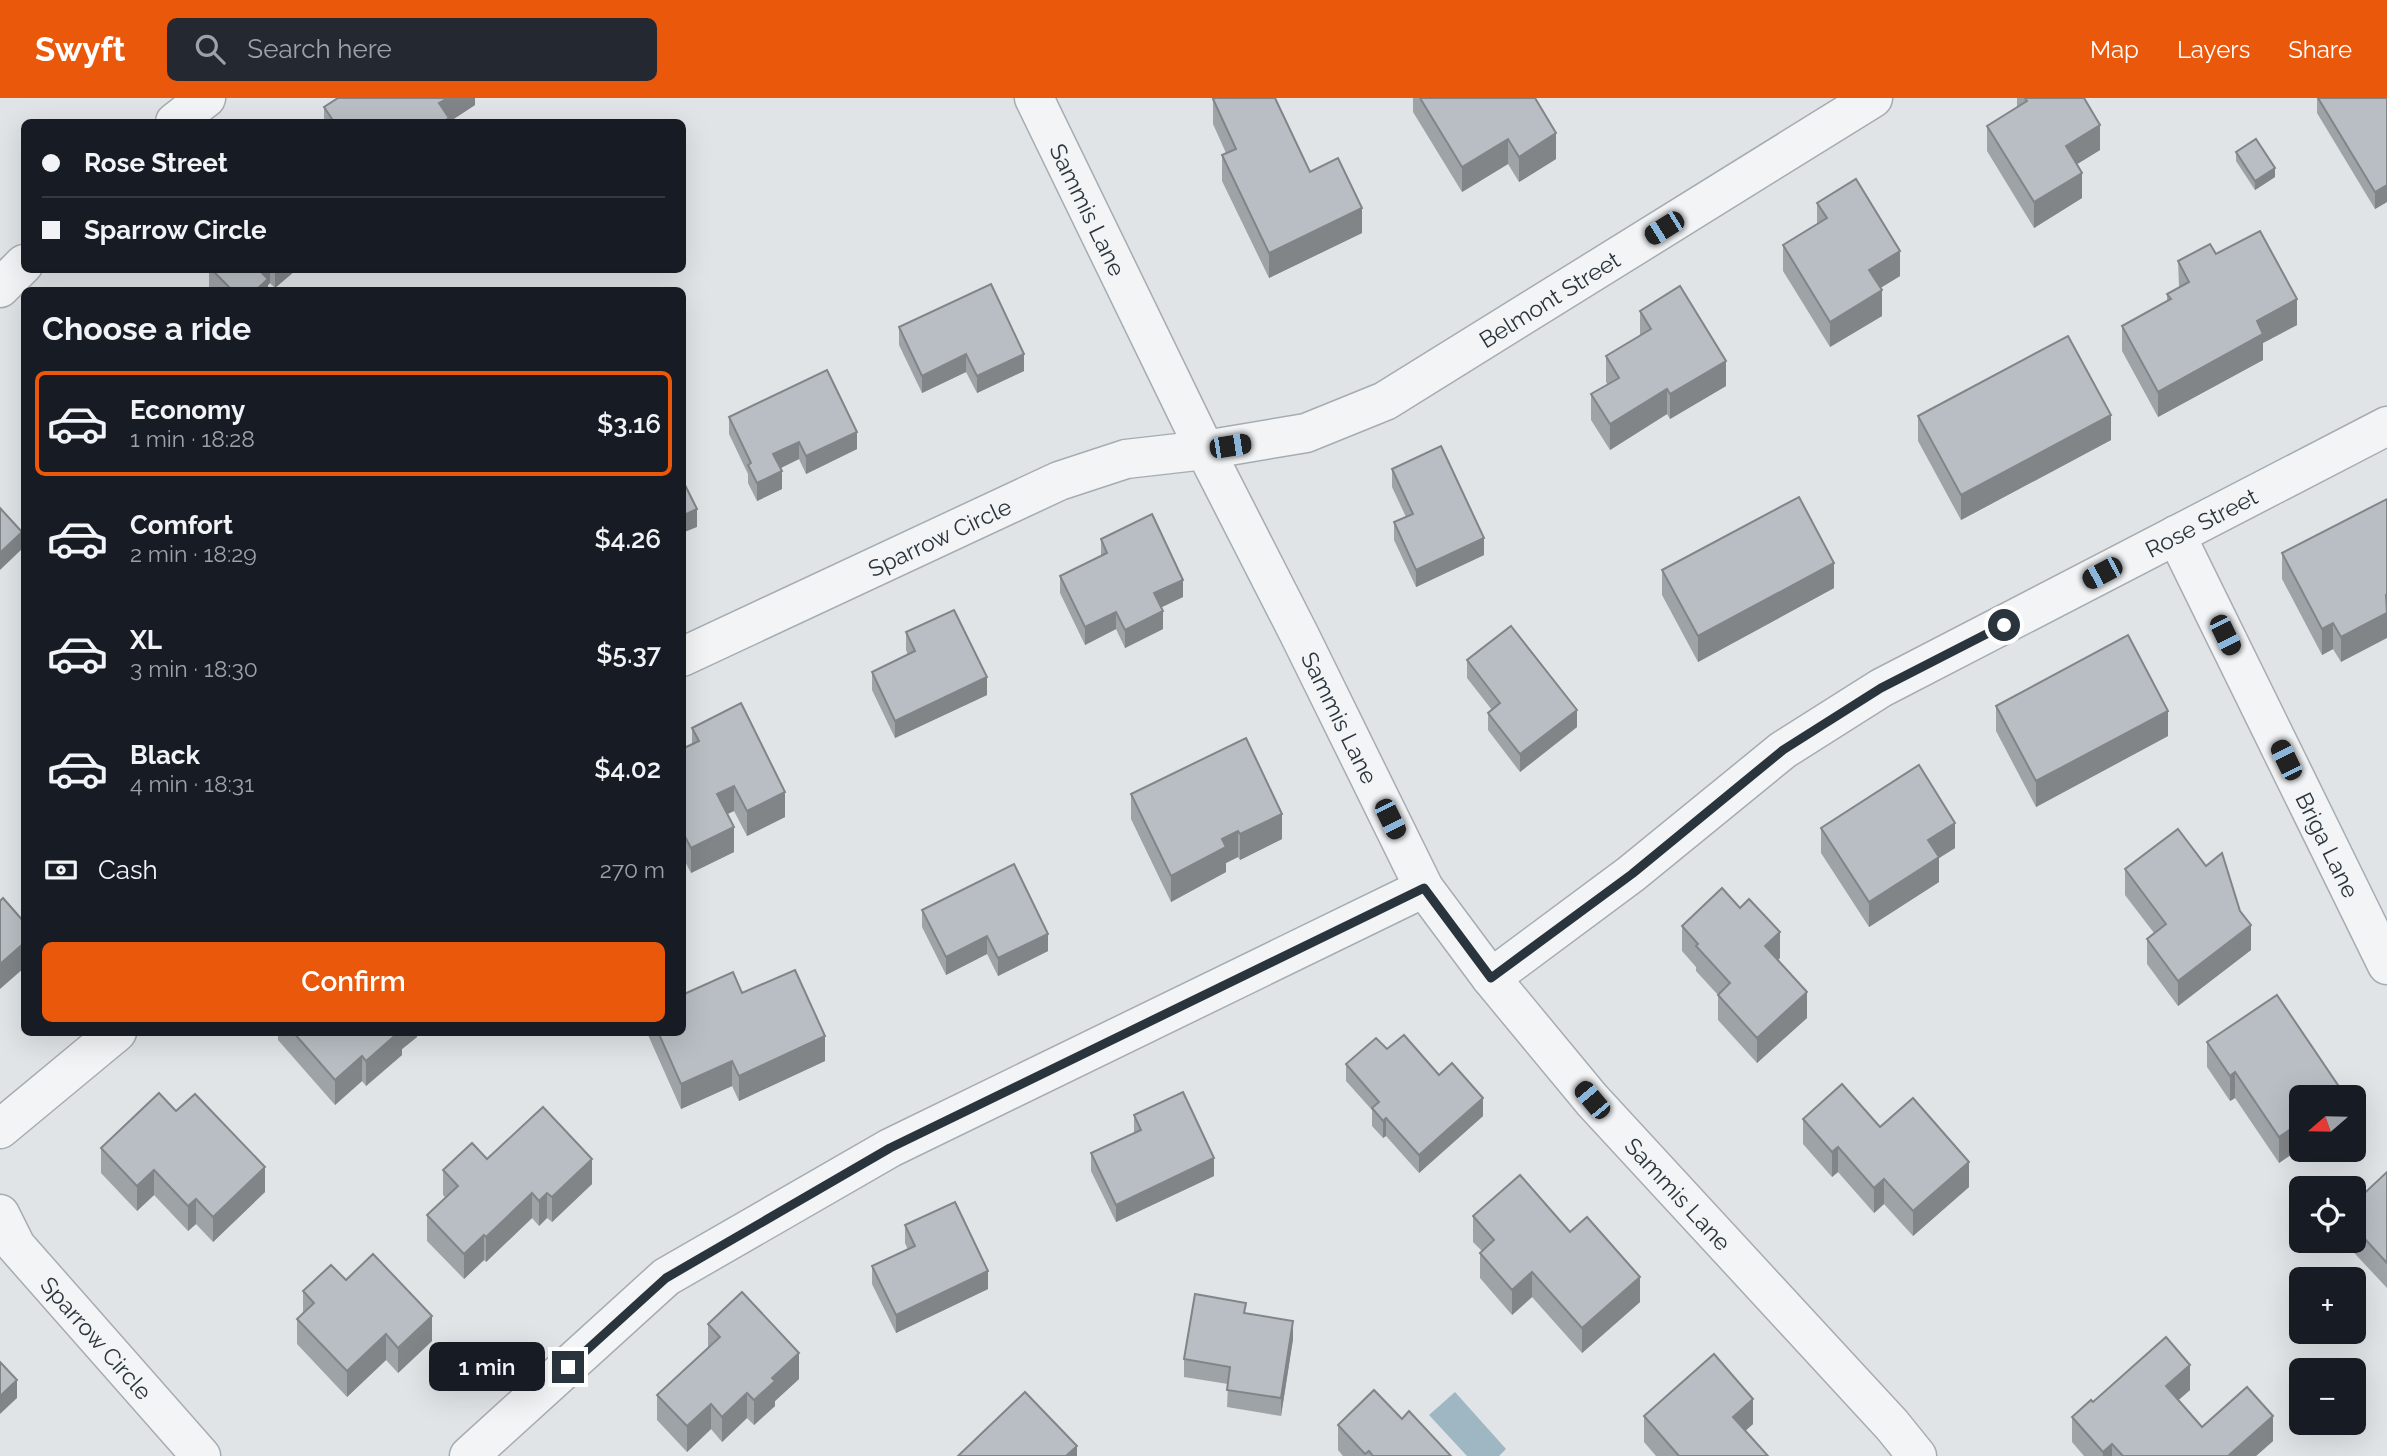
<!DOCTYPE html>
<html lang="en">
<head>
<meta charset="utf-8">
<style>
  body { margin:0; font-family:Raleway,sans-serif; background:#242831; color:#f1f3f6; height:100vh; display:flex; flex-direction:column; font-size:26px; white-space:nowrap }
  * { box-sizing:border-box; margin:0 }
  p { font-size:23px; color:#9ea1a6 }
  .icon { flex:none; width:38px; height:38px; fill:none; stroke:currentColor; stroke-width:2; stroke-linecap:round; stroke-linejoin:round }
  .map { position:relative; flex:1; overflow:hidden }
  .drawer { position:absolute; left:21px; top:189px; width:665px; height:749px; display:flex; flex-direction:column; background:#171b24; border-radius:10px; box-shadow:0 7px 28px #0002 }
  .drawer>* { flex:none }
  .banner { position:absolute; left:21px; top:21px; width:665px; height:154px; border-radius:10px; box-shadow:0 7px 28px #0002; display:grid; align-content:center; height:154px; padding:0 21px; background:#171b24 }
  .needle { width:46px; rotate:250deg }
  .buttons { position:absolute; left:2289px; top:987px; display:grid; gap:14px }
  .buttons a { display:grid; place-items:center; width:77px; height:77px; border-radius:10px; background:#171b24; box-shadow:0 7px 28px #0002; font-size:35px }
  .end { position:absolute; width:32px; height:32px; margin:-16px; border:9px solid #2a343c; background:#fff; box-shadow:0 0 0 4px #fff }
  .from { border-radius:50% }
  .bubble { position:absolute; height:49px; border-radius:10px; background:#171b24; box-shadow:0 7px 28px #0002; font-size:23px; font-weight:600; line-height:49px; text-align:center }
  .car { position:absolute; width:21px; height:42px; margin:-21px -10px; border-radius:9px; box-shadow:0 0 5px 2px #0007; background:linear-gradient(#222 24%,#8ab4d8 0 40%,#222 0 76%,#8ab4d8 0 86%,#222 0) }
  .banner b { display:flex; align-items:center; gap:24px; height:66px; font-size:26px }
  .banner b+b { border-top:2px solid #363941 }
  .banner i { width:18px; height:18px; background:#f1f3f6 }
  ul { padding:0; list-style:none }
  li { display:flex; align-items:center; gap:21px; height:105px; margin:0 14px 10px; padding:0 7px; border:4px solid transparent; border-radius:10px }
  li div { flex:1 }
  li b { display:block; font-size:26px }
  li em { font-style:normal; font-weight:600 }
  li.active { border-color:#ea580c }
  li>.icon { width:63px; height:63px; stroke-width:1.5 }
  h2 { padding:0 21px; font-size:32px; line-height:84px }
  .pay { display:flex; align-items:center; gap:18px; height:77px; padding:0 21px; font-size:26px }
  .pay p { margin-inline-start:auto }
  .primary-button { display:flex; gap:14px; margin-top:auto; padding:14px 21px }
  .primary-button a { flex:1; height:80px; border-radius:10px; background:#ea580c; color:#fff; font-size:28px; font-weight:600; line-height:80px; text-align:center }
  header { display:flex; align-items:center; gap:42px; box-sizing:border-box; height:98px; padding:0 35px; background:#ea580c; color:#fff }
  header strong { font-size:33px }
  nav { display:flex; gap:38px; margin-inline-start:auto; font-size:24px }
  .search { width:490px; height:63px; background:#242831; display:flex; align-items:center; gap:18px; box-sizing:border-box; padding:0 24px; border-radius:10px; color:#9ea1a6; font-size:26px }
  .map>svg:first-child { display:block }
  .water { fill:#9fb6c3 }
  .lines { fill:none; stroke-linecap:round; stroke-linejoin:round }
  .minor-casing { stroke:#a6acb0; stroke-width:41 }
  .minor { stroke:#f2f4f6; stroke-width:38 }
  .wall { fill:#9ea3a8 }
  .shaded-wall { fill:#818588 }
  .building { fill:#b8bec3; stroke:#818588; stroke-width:2 }
  .route { stroke:#2a343c; stroke-width:9 }
  .labels { text-anchor:middle; dominant-baseline:central; stroke-width:5; stroke-linejoin:round; paint-order:stroke }
  .street-label { font-size:23px; fill:#2a343c; stroke:#eff2f5 }
</style>
</head>
<body>
<header>
<strong>Swyft</strong>
<div class="search"><svg class="icon" aria-label="search" viewBox="0 0 24 24"><circle cx="10" cy="10" r="6"/><path d="M15 15l6 6"/></svg>Search here</div>
<nav><a>Map</a><a>Layers</a><a>Share</a></nav>
</header>
<div class="map">
<svg width="2387" height="1358" viewBox="0 0 2387 1358">
  <rect width="100%" height="100%" fill="#e0e4e7"/>
  <path class="water" d="M1455,1294L1506,1351L1499,1358H1467L1429,1317Z"/>
  <g class="lines">
    <g class="minor-casing">
      <g id="minor">
        <path id="s1" d="M1034,0L1205,352L1299,536L1424,790L1491,880L1592,1002L1892,1327L1917,1358"/>
        <path d="M175,24L206,0"/>
        <path d="M0,190L24,166"/>
        <path id="s2" d="M2176,437L2387,867"/>
        <path id="s3" d="M682,559L1059,383L1126,361L1205,352L1306,335L1385,303L1873,0"/>
        <path id="s4" d="M1491,880L1631,776L1783,652L1881,590L2387,328"/>
        <path d="M0,1031L117,934"/>
        <path id="s5" d="M0,1116L16,1148L201,1358"/>
        <path d="M469,1358L666,1179L890,1050L1424,790"/>
      </g>
    </g>
    <use href="#minor" class="minor"/>
  </g>
  <g class="wall">
    <path d="M475,0V7L449,24H324V9Z"/>
    <path d="M1413,0H1535L1556,61L1519,84L1508,66L1462,94L1413,14Z"/>
    <path d="M2017,0H2084L2100,52L2077,66L2082,100L2034,130L1987,53V28L2017,10Z"/>
    <path d="M2317,0H2387V104L2375,111L2317,15Z"/>
    <path d="M1213,1L1310,74L1362,135L1269,180L1222,83V57L1226,55L1213,26Z"/>
    <path d="M2236,54L2275,79L2255,92L2236,63Z"/>
    <path d="M1817,105L1900,178L1880,190L1882,218L1830,249L1783,173V147L1817,127Z"/>
    <path d="M2216,156L2297,227L2263,245V262L2158,319L2122,253V228L2167,203V196L2179,189L2178,163Z"/>
    <path d="M209,172H296L275,190L270,185L268,187V192H209Z"/>
    <path d="M1640,213L1726,288L1670,321L1667,316L1610,352L1591,322V296L1608,287L1606,284V258L1640,238Z"/>
    <path d="M899,229L1024,273L977,295L966,274L922,295L899,247Z"/>
    <path d="M1918,318L2111,342L1961,422L1918,343Z"/>
    <path d="M729,319L857,351L806,376L799,361L780,370L782,391L757,403L748,385V376L729,336Z"/>
    <path d="M1392,371L1484,457L1416,489L1394,442V424L1406,419L1392,389Z"/>
    <path d="M2387,401L2341,564L2333,551L2322,557L2282,481V455Z"/>
    <path d="M1101,441L1183,499L1161,509L1163,531L1125,550L1116,531L1085,547L1060,495V478L1101,458Z"/>
    <path d="M1662,472L1834,490L1698,564L1662,497Z"/>
    <path d="M906,534L987,597L895,640L872,592V574L908,557L906,552Z"/>
    <path d="M1467,562L1577,629L1520,674L1488,632V615L1492,612L1467,580Z"/>
    <path d="M1996,608L2168,638L2036,709L1996,633Z"/>
    <path d="M692,630L785,719L747,738L734,713L727,716L734,754L691,775L682,758V651L692,646Z"/>
    <path d="M1131,696L1282,741L1240,762L1238,759L1226,765V774L1171,804L1131,721Z"/>
    <path d="M1821,730L1955,750L1939,760V784L1869,829L1821,755Z"/>
    <path d="M2125,771L2251,852L2178,908L2147,866V841L2154,835L2125,797Z"/>
    <path d="M922,812L1048,853L998,878L987,856L946,877L922,829Z"/>
    <path d="M1682,828L1780,860L1778,862L1807,920L1757,965L1718,922V897L1696,873V869L1682,853Z"/>
    <path d="M742,895L825,963L739,1003L732,988L681,1011L648,937V934H682Z"/>
    <path d="M278,934H417V939L402,951V957L366,988L362,983L335,1007L278,942Z"/>
    <path d="M2207,944L2344,999H2301V1050L2279,1065L2235,1000L2230,1003L2207,969Z"/>
    <path d="M1387,951L1439,977L1483,1018L1419,1075L1386,1038L1383,1040L1372,1028V1012L1346,983V966Z"/>
    <path d="M176,1013L265,1094L213,1144L196,1126L188,1133L154,1097L137,1113L101,1075V1050Z"/>
    <path d="M1134,1017L1214,1078L1116,1124L1091,1073V1055L1134,1035Z"/>
    <path d="M1803,1021L1880,1029L1969,1089L1913,1138L1884,1106L1874,1115L1838,1074L1832,1079L1803,1046Z"/>
    <path d="M487,1061L592,1086L552,1124L547,1120L539,1128L532,1120L486,1164L484,1162L464,1181L427,1143V1117L446,1100L443,1097V1072Z"/>
    <path d="M2387,1074V1190L2343,1143H2354V1105Z"/>
    <path d="M1473,1118L1570,1134L1640,1204L1582,1255L1532,1199L1512,1217L1480,1180V1155L1482,1153L1473,1144Z"/>
    <path d="M905,1127L988,1191L896,1235L872,1186V1168L908,1152L905,1145Z"/>
    <path d="M346,1182L432,1243L398,1275L386,1262L347,1299L297,1246V1221L303,1215V1193Z"/>
    <path d="M1246,1216L1293,1241L1281,1318L1227,1309L1228,1286L1184,1279V1261Z"/>
    <path d="M708,1226L799,1281L775,1303V1308L754,1327L747,1320L722,1344L711,1331L687,1354L657,1322V1297L708,1250Z"/>
    <path d="M2190,1292L2178,1302L2202,1329L2273,1343L2256,1358H2084L2072,1344V1319L2093,1304Z"/>
    <path d="M1644,1318L1753,1326L1745,1333L1768,1358H1656L1644,1344Z"/>
    <path d="M1402,1321L1451,1358H1343L1338,1352V1327Z"/>
  </g>
  <g class="shaded-wall">
    <path d="M448,0H475V7L449,24H439V5Z"/>
    <path d="M2100,27V52L2066,73V48Z"/>
    <path d="M1556,35V61L1519,84V59Z"/>
    <path d="M1508,41V66L1462,94V69Z"/>
    <path d="M2275,70V79L2255,92V83Z"/>
    <path d="M2082,75V100L2034,130V104Z"/>
    <path d="M2387,87V104L2375,111V94Z"/>
    <path d="M1362,110V135L1269,180V155Z"/>
    <path d="M1900,153V178L1869,197V172Z"/>
    <path d="M258,172H270V185L268,187V192H256Z"/>
    <path d="M275,172H296L275,190Z"/>
    <path d="M1882,192V218L1830,249V224Z"/>
    <path d="M2297,201V227L2263,245V262L2158,319V294L2257,223Z"/>
    <path d="M966,256V274L922,295V278Z"/>
    <path d="M1024,256V273L977,295V278Z"/>
    <path d="M1726,263V288L1670,321V296Z"/>
    <path d="M1667,291V316L1610,352V326Z"/>
    <path d="M2111,317V342L1961,422V397Z"/>
    <path d="M857,334V351L806,376V358Z"/>
    <path d="M799,344V361L773,374V356Z"/>
    <path d="M782,373V391L757,403V385Z"/>
    <path d="M697,411V429L682,435V418Z"/>
    <path d="M22,434V451L0,472V455Z"/>
    <path d="M1484,440V457L1416,489V472Z"/>
    <path d="M1834,465V490L1698,564V538Z"/>
    <path d="M1183,482V499L1154,513V495Z"/>
    <path d="M2386,497H2387V540L2341,564V539Z"/>
    <path d="M1163,513V531L1125,550V532Z"/>
    <path d="M1116,514V531L1085,547V529Z"/>
    <path d="M2333,525V551L2322,557V531Z"/>
    <path d="M987,579V597L895,640V623Z"/>
    <path d="M1577,612V629L1520,674V656Z"/>
    <path d="M2168,613V638L2036,709V683Z"/>
    <path d="M734,688V713L717,721V696Z"/>
    <path d="M785,694V719L747,738V713Z"/>
    <path d="M1282,716V741L1240,762V736Z"/>
    <path d="M1955,725V750L1939,760V784L1869,829V804L1928,742Z"/>
    <path d="M734,729V754L691,775V750Z"/>
    <path d="M1238,733V759L1226,765V774L1171,804V778L1222,741Z"/>
    <path d="M2251,827V852L2178,908V883Z"/>
    <path d="M1780,834V860L1765,873V848Z"/>
    <path d="M1048,836V853L998,878V860Z"/>
    <path d="M987,838V856L946,877V859Z"/>
    <path d="M24,845V870L0,891V866Z"/>
    <path d="M1807,894V920L1757,965V940Z"/>
    <path d="M399,934H417V939L402,951V957L366,988V963Z"/>
    <path d="M825,938V963L739,1003V978Z"/>
    <path d="M362,958V983L335,1007V982Z"/>
    <path d="M732,963V988L681,1011V986Z"/>
    <path d="M2235,974V1000L2230,1003V978Z"/>
    <path d="M1483,1000V1018L1419,1075V1057Z"/>
    <path d="M1386,1020V1038L1383,1040V1023Z"/>
    <path d="M2301,1024V1050L2279,1065V1039Z"/>
    <path d="M1838,1049V1074L1832,1079V1054Z"/>
    <path d="M1214,1060V1078L1116,1124V1107Z"/>
    <path d="M592,1061V1086L552,1124V1099Z"/>
    <path d="M1969,1064V1089L1913,1138V1113Z"/>
    <path d="M265,1069V1094L213,1144V1119Z"/>
    <path d="M154,1072V1097L137,1113V1088Z"/>
    <path d="M1884,1081V1106L1874,1115V1090Z"/>
    <path d="M532,1095V1120L486,1164V1139Z"/>
    <path d="M547,1095V1120L539,1128V1103Z"/>
    <path d="M196,1101V1126L188,1133V1108Z"/>
    <path d="M484,1137V1162L464,1181V1156Z"/>
    <path d="M988,1173V1191L896,1235V1217Z"/>
    <path d="M1532,1174V1199L1512,1217V1192Z"/>
    <path d="M1640,1179V1204L1582,1255V1230Z"/>
    <path d="M432,1218V1243L398,1275V1250Z"/>
    <path d="M1293,1223V1241L1281,1318V1300Z"/>
    <path d="M386,1236V1262L347,1299V1273Z"/>
    <path d="M799,1255V1281L775,1303V1308L754,1327V1302L772,1280Z"/>
    <path d="M2190,1267V1292L2166,1313V1288Z"/>
    <path d="M17,1282V1300L0,1316V1298Z"/>
    <path d="M747,1295V1320L722,1344V1319Z"/>
    <path d="M1753,1301V1326L1733,1344V1319Z"/>
    <path d="M711,1306V1331L687,1354V1328Z"/>
    <path d="M2273,1318V1343L2256,1358H2228Z"/>
    <path d="M2112,1346V1358H2103V1354Z"/>
    <path d="M1077,1348V1358H1066Z"/>
  </g>
  <g class="building">
    <path d="M338,0H448L439,5L449,20L442,24H334L324,9Z"/>
    <path d="M1215,0H1275L1310,74L1338,60L1362,110L1269,155L1222,57L1236,51L1213,1Z"/>
    <path d="M1420,0H1535L1556,35L1519,59L1508,41L1462,69Z"/>
    <path d="M2025,0H2084L2100,27L2066,48L2082,75L2034,104L1987,28L2027,3Z"/>
    <path d="M2318,0H2387V87L2375,94Z"/>
    <path d="M2256,41L2275,70L2255,83L2236,54Z"/>
    <path d="M1856,81L1900,153L1869,172L1882,192L1830,224L1783,147L1827,120L1817,105Z"/>
    <path d="M2260,133L2297,201L2257,223L2263,236L2158,294L2122,228L2171,201L2167,196L2189,184L2178,163L2210,146L2216,156Z"/>
    <path d="M212,172H259L268,181L256,192H232Z"/>
    <path d="M991,186L1024,256L977,278L966,256L922,278L899,229Z"/>
    <path d="M1680,188L1726,263L1670,296L1667,291L1610,326L1591,296L1619,280L1606,258L1651,231L1640,213Z"/>
    <path d="M2068,238L2111,317L1961,397L1918,318Z"/>
    <path d="M827,272L857,334L806,358L799,344L773,356L782,373L757,385L748,367L751,365L729,319Z"/>
    <path d="M1441,348L1484,440L1416,472L1394,424L1413,416L1392,371Z"/>
    <path d="M682,381L697,411L682,418Z"/>
    <path d="M1799,399L1834,465L1698,538L1662,472Z"/>
    <path d="M2387,401V497H2386L2387,515L2341,539L2333,525L2322,531L2282,455Z"/>
    <path d="M0,410L22,434L0,455Z"/>
    <path d="M1152,416L1183,482L1154,495L1163,513L1125,532L1116,514L1085,529L1060,478L1107,455L1101,441Z"/>
    <path d="M954,512L987,579L895,623L872,574L915,553L906,534Z"/>
    <path d="M1511,528L1577,612L1520,656L1488,615L1500,605L1467,562Z"/>
    <path d="M2128,537L2168,613L2036,683L1996,608Z"/>
    <path d="M741,605L785,694L747,713L734,688L717,696L734,729L691,750L682,733V651L699,643L692,630Z"/>
    <path d="M1246,640L1282,716L1240,736L1238,733L1222,741L1226,749L1171,778L1131,696Z"/>
    <path d="M1919,667L1955,725L1928,742L1939,759L1869,804L1821,730Z"/>
    <path d="M2178,731L2206,768L2222,755L2240,813L2251,827L2178,883L2147,841L2166,826L2125,771Z"/>
    <path d="M1014,766L1048,836L998,860L987,838L946,859L922,812Z"/>
    <path d="M1722,790L1740,810L1749,801L1780,834L1765,848L1807,894L1757,940L1718,897L1730,885L1696,848L1698,846L1682,828Z"/>
    <path d="M3,800L24,824V845L0,866V803Z"/>
    <path d="M795,872L825,938L739,978L732,963L681,986L658,934H682V897L733,874L742,895Z"/>
    <path d="M2277,897L2344,996L2339,999H2301V1024L2279,1039L2235,974L2230,978L2207,944Z"/>
    <path d="M293,934H399L366,963L362,958L335,982Z"/>
    <path d="M1404,937L1439,977L1452,965L1483,1000L1419,1057L1386,1020L1383,1023L1372,1010L1379,1004L1346,966L1376,940L1387,951Z"/>
    <path d="M1842,986L1880,1029L1913,1000L1969,1064L1913,1113L1884,1081L1874,1090L1838,1049L1832,1054L1803,1021Z"/>
    <path d="M1183,994L1214,1060L1116,1107L1091,1055L1141,1032L1134,1017Z"/>
    <path d="M159,995L176,1013L195,996L265,1069L213,1119L196,1101L188,1108L154,1072L137,1088L101,1050Z"/>
    <path d="M543,1009L592,1061L552,1099L547,1095L539,1103L532,1095L486,1139L484,1137L464,1156L427,1117L458,1088L443,1072L472,1045L487,1061Z"/>
    <path d="M2387,1074V1165L2354,1129V1105Z"/>
    <path d="M1520,1077L1570,1134L1587,1119L1640,1179L1582,1230L1532,1174L1512,1192L1480,1155L1494,1142L1473,1118Z"/>
    <path d="M955,1104L988,1173L896,1217L872,1168L915,1148L905,1127Z"/>
    <path d="M373,1156L432,1218L398,1250L386,1236L347,1273L297,1221L314,1205L303,1193L331,1167L346,1182Z"/>
    <path d="M742,1194L799,1255L772,1280L775,1283L754,1302L747,1295L722,1319L711,1306L687,1328L657,1297L720,1239L708,1226Z"/>
    <path d="M1195,1196L1246,1205L1244,1215L1293,1223L1281,1300L1227,1292L1230,1269L1184,1261Z"/>
    <path d="M2166,1239L2190,1267L2166,1288L2202,1329L2247,1289L2273,1318L2228,1358H2123L2112,1346L2103,1354L2072,1319L2091,1302L2093,1304Z"/>
    <path d="M1714,1256L1753,1301L1733,1319L1768,1358H1679L1644,1318Z"/>
    <path d="M0,1264L17,1282L0,1298Z"/>
    <path d="M1374,1292L1402,1321L1409,1313L1451,1358H1373L1369,1353L1365,1356L1338,1327Z"/>
    <path d="M1025,1294L1077,1348L1066,1358H958Z"/>
  </g>
  <g class="lines">
    <path class="route" d="M568,1269L666,1180L890,1050L1424,790L1491,880L1632,776L1783,652L1881,590L2004,527"/>
  </g>
  <g class="labels">
    <g class="street-label">
      <text stroke="none"><textPath href="#s1" startOffset="124">Sammis Lane</textPath></text>
      <text stroke="none"><textPath href="#s3" startOffset="947">Belmont Street</textPath></text>
      <text stroke="none"><textPath href="#s4" startOffset="847">Rose Street</textPath></text>
      <text stroke="none"><textPath href="#s3" startOffset="284">Sparrow Circle</textPath></text>
      <text stroke="none"><textPath href="#s1" startOffset="691">Sammis Lane</textPath></text>
      <text stroke="none"><textPath href="#s2" startOffset="345">Briga Lane</textPath></text>
      <text stroke="none"><textPath href="#s1" startOffset="1279">Sammis Lane</textPath></text>
      <text stroke="none"><textPath href="#s5" startOffset="158">Sparrow Circle</textPath></text>
    </g>
  </g>
</svg>
<div class="buttons">
<a><svg class="needle" viewBox="-14 -14 28 28"><path d="M0-13l5 13h-10z" fill="#e53935"/><path d="M0 13l5-13h-10z" fill="#9ea1a6"/></svg></a>
<a><svg class="icon" aria-label="locate" viewBox="0 0 24 24"><circle cx="12" cy="12" r="6"/><path d="M12 2v4M12 18v4M2 12h4M18 12h4"/></svg></a>
<a>+</a>
<a>−</a>
</div>
<i class="end from" style="left:2004px;top:527px"></i>
<i class="end" style="left:568px;top:1269px"></i>
<div class="bubble" style="left:429px;top:1244px;width:116px">1 min</div>
<i class="car" style="left:1664px;top:130px;rotate:238deg"></i>
<i class="car" style="left:1230px;top:348px;rotate:81deg"></i>
<i class="car" style="left:2102px;top:475px;rotate:242deg"></i>
<i class="car" style="left:2225px;top:537px;rotate:154deg"></i>
<i class="car" style="left:2286px;top:662px;rotate:334deg"></i>
<i class="car" style="left:1390px;top:721px;rotate:154deg"></i>
<i class="car" style="left:1592px;top:1002px;rotate:320deg"></i>
<div class="banner">
<b><i class="from"></i>Rose Street</b>
<b><i></i>Sparrow Circle</b>
</div>
<section class="drawer">
<h2>Choose a ride</h2>
<ul>
<li class="active"><svg class="icon" aria-label="car" viewBox="0 0 24 24"><path d="M5 17H2v-5l4-1 3-4h7l3 4 3 1v5h-3M9 17h6M6 11h13"/><circle cx="7" cy="17" r="2"/><circle cx="17" cy="17" r="2"/></svg><div><b>Economy</b><p>1 min · 18:28</p></div><em>$3.16</em></li>
<li><svg class="icon" aria-label="car" viewBox="0 0 24 24"><path d="M5 17H2v-5l4-1 3-4h7l3 4 3 1v5h-3M9 17h6M6 11h13"/><circle cx="7" cy="17" r="2"/><circle cx="17" cy="17" r="2"/></svg><div><b>Comfort</b><p>2 min · 18:29</p></div><em>$4.26</em></li>
<li><svg class="icon" aria-label="car" viewBox="0 0 24 24"><path d="M5 17H2v-5l4-1 3-4h7l3 4 3 1v5h-3M9 17h6M6 11h13"/><circle cx="7" cy="17" r="2"/><circle cx="17" cy="17" r="2"/></svg><div><b>XL</b><p>3 min · 18:30</p></div><em>$5.37</em></li>
<li><svg class="icon" aria-label="car" viewBox="0 0 24 24"><path d="M5 17H2v-5l4-1 3-4h7l3 4 3 1v5h-3M9 17h6M6 11h13"/><circle cx="7" cy="17" r="2"/><circle cx="17" cy="17" r="2"/></svg><div><b>Black</b><p>4 min · 18:31</p></div><em>$4.02</em></li>
</ul>
<div class="pay"><svg class="icon" aria-label="cash" viewBox="0 0 24 24"><path d="M3 7h18v10H3z"/><circle cx="12" cy="12" r="2"/></svg>Cash<p>270 m</p></div>
<div class="primary-button"><a>Confirm</a></div>
</section>
</div>
</body>
</html>
